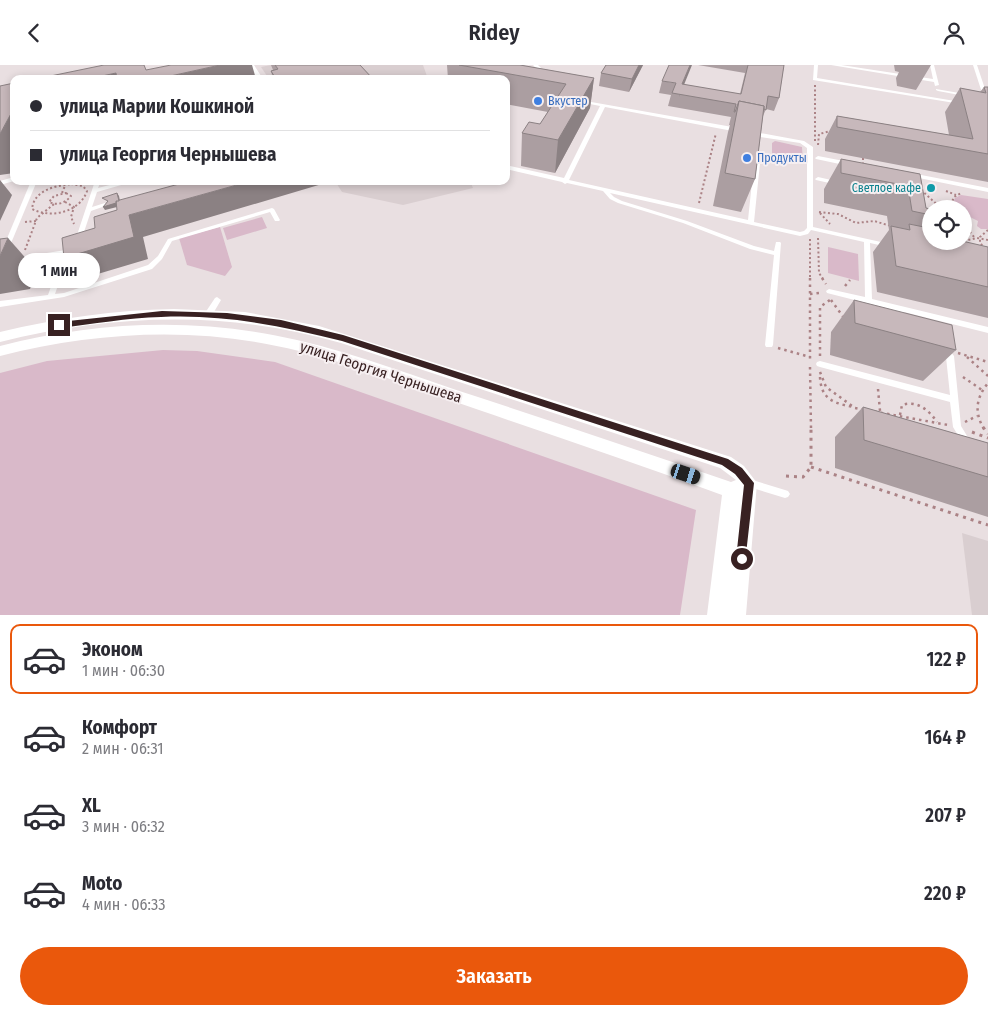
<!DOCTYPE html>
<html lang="ru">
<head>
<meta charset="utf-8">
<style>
  body { margin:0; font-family:"Fira Sans Condensed",sans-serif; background:#f2f2f3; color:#2b2b33; height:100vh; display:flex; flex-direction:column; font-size:19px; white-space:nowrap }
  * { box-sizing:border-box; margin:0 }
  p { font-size:16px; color:#7c7c81 }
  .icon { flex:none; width:28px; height:28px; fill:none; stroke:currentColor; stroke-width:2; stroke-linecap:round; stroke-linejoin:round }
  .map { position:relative; height:550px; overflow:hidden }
  .sheet { display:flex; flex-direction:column; background:#fff; flex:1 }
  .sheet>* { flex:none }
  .banner { position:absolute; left:10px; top:10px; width:500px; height:110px; border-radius:10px; box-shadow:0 2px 8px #0003; display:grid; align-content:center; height:110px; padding:0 20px; background:#fff }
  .buttons { position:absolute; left:922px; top:135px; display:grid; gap:10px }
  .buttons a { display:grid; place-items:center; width:50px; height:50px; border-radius:50%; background:#fff; box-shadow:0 2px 8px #0003; font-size:25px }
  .end { position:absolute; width:22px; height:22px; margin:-11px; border:6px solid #382122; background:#fff; box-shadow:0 0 0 2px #fff }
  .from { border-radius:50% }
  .bubble { position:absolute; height:35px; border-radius:18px; background:#fff; box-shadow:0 2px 8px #0003; font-size:16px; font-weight:600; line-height:35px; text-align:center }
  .car { position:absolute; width:15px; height:30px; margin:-15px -8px; border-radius:6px; box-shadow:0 0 4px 1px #0007; background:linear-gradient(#222 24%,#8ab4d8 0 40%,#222 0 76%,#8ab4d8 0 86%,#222 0) }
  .banner b { display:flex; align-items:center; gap:18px; height:48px; font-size:19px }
  .banner b+b { border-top:1px solid #e1e1e2 }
  .banner i { width:12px; height:12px; background:#2b2b33 }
  ul { padding:9px 0 0; list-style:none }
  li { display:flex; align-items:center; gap:15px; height:70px; margin:0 10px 8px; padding:0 10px; border:2px solid transparent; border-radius:10px }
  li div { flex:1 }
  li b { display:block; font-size:19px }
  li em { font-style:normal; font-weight:600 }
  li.active { border-color:#ea580c }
  li>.icon { width:45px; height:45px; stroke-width:1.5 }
  .button { display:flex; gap:10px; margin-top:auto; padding:10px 20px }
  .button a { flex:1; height:58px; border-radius:30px; background:#ea580c; color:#fff; font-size:20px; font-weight:600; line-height:58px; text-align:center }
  header { display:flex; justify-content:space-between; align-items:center; height:65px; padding:0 20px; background:#fff; font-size:22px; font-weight:600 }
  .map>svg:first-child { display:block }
  .built { fill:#d9ced0 }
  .green { fill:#d9b9c9 }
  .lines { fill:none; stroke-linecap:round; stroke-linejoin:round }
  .path-far2 { stroke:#ab8285; stroke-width:2; stroke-dasharray:2 2.5; stroke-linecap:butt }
  .path-far1 { stroke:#ab8285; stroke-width:2.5; stroke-dasharray:2.5 4; stroke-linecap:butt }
  .path { stroke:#ab8285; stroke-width:3; stroke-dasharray:3 5; stroke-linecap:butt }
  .service { fill:#fff; fill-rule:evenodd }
  .minor { fill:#fff; fill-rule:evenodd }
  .wall { fill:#ab9ea1 }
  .shaded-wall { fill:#8b8183 }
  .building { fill:#c7b8bb; stroke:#8b8183 }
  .route { fill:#382122 }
  .shop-dot { fill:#3f7fe0; stroke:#f6eff1; stroke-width:2 }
  .culture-dot { fill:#0f9aa8; stroke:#f6eff1; stroke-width:2 }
  .labels { text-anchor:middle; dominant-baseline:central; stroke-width:4; stroke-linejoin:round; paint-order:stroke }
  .far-shop-label { font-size:12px; fill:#366cbe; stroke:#f6eff1; text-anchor:start }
  .far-culture-label { font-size:12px; fill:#0d838f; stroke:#f6eff1; text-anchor:end }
  .street-label { font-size:15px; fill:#382122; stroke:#f6eff1 }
</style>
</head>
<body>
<header><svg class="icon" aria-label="back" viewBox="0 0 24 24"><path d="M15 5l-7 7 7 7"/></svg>Ridey<svg class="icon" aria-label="person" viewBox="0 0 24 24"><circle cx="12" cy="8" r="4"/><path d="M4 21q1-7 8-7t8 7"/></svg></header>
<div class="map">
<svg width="988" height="550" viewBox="0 0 988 550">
  <rect width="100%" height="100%" fill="#e9dfe1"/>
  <g class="built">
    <path d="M271,0H423L428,14H269L261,2Z"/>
    <path d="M335,116H470L473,123L403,140L342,127Z"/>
    <path d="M962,468L988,476V550H972Z"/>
  </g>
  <g class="green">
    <path d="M775,76L802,82L803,97L772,92V78Z"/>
    <path d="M961,130L988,134V164H981L977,161L978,156L964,149V144H951L955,133Z"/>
    <path d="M262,152L267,163L227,175L223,163Z"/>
    <path d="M220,162L232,202L225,211L187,200L179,173Z"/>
    <path d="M828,182L858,189L859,216L828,208Z"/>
    <path d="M163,285L197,286L275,297L696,445L680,550H0V308L47,296Z"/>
  </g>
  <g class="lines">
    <g class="path-far2">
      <path d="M815,20V77"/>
      <path d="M818,80L819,69L831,66"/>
      <path d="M863,93V101"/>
      <path d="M71,119L83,121L87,126C80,147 51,154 32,144C34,125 55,121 71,119Z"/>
      <path d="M921,125L942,144"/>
      <path d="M946,126L956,130"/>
      <path d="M62,128L67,116"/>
      <path d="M66,128L71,131C65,138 58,141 49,137L54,131Z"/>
      <path d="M65,137L74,142L71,152L74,159"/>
      <path d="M699,138L716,68"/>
      <path d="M949,144L954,132L961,128"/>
      <path d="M819,147L838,149L856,158L874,156L891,161"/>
      <path d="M820,148L830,159"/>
      <path d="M25,157L36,156"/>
      <path d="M964,160L975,173"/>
      <path d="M988,165L980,172V178L988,187"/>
      <path d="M818,173L819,208L823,214"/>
      <path d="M810,174V214"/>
      <path d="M964,176L977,173L988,175"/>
      <path d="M25,185L37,153L54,139"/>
    </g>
    <g class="path-far1">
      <path d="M810,213V296"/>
      <path d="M822,213L826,219"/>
      <path d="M845,221L850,215"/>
      <path d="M810,229L820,228"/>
      <path d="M831,235L844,253"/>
      <path d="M778,283L810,292"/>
      <path d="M958,288L988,297"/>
      <path d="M820,291V242L830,235"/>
      <path d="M967,292L988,311"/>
      <path d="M810,302L811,364"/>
      <path d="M820,307L826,322L855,343L948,360"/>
      <path d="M820,312C821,334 833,338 853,342"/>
      <path d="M963,312L982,325"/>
      <path d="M878,324L880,346"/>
      <path d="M900,350L902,340C917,335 929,345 937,357"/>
      <path d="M965,357L977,351"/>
      <path d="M984,364C974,347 976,333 988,318"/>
    </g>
    <g class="path">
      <path d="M983,362L988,369"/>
      <path d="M972,367L988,373"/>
      <path d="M811,402L988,460"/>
      <path d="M786,411L803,412L811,402V362"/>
    </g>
    <g class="service">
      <path d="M250,0H254L263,14H259L256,10L239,14H230L254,7Z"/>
      <path d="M533,0H538L547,9L543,10Z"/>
      <path d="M814,0H818L817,13L961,37L963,38L961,39L813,15Z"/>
      <path d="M831,0H841L933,14L930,0H934L939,20L935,21L934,17Z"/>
      <path d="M973,0H977L988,33V41L986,40Z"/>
      <path d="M936,24L965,29L967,30L965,31L938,26L936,25Z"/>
      <path d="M580,35L738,63L741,65L738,67L605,42L569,115L748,155L754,98L757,96L760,98L754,157L800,167L804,166L807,163V83L800,78L760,72L757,70L760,68L804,76L813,82V162L890,179L891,180L888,182L870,178L872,234L988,262V268L904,247L908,251L904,254L890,244L827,228L826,226L829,224L865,232L864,177L811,165L808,169L800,171L610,128L614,132L622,136L687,156L754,181L774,186L776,177H780L781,178L773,280L772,282H766L765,280L774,190L750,184L683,158L618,138L610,134L603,126L567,118L565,119L562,117L506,104V100L564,113L600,41L580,37Z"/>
      <path d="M818,91L849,97L852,99L849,101L816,94L815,93Z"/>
      <path d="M911,108L988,123V127L909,111V109Z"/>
      <path d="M14,112V116L0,120V116Z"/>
      <path d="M818,112L840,117L841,118L838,120L816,115L815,114Z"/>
      <path d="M31,116H37L9,183L8,184H4L3,183Z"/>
      <path d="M95,116H101L98,123L125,116H135L97,127L92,142L105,138L108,140L91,146L81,176L78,178L76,177L75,176Z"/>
      <path d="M272,143L274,144L280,155L279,156H275L270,147L172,176L162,194L152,204L64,232L0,242V236L48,230L60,196L69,189L17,197L14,195L15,193L72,184H74V187L76,189L66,197L55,229L64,228L148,200L158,191L168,174Z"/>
      <path d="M217,232L221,235L211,252H205L204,250L205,248L215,233Z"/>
      <path d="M944,281L947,282L954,291L961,361L972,379L971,382L968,383L965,382L953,362L950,337L820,302L817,301L816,299L817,297L820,296L950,330L946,292L940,284L941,282Z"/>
      <path d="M749,414L785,425L788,426L790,429L788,432L785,433L749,422L746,421L744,418L746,415Z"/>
    </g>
    <path class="minor" d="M174,244L245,247L319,261L731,392L744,401L757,418L746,550H707L722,430C641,400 560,373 479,345C419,325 360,301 299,286C200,261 99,266 0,291V281C98,256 198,252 297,275C359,289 418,313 478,332C563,360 647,388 731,417L736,415L720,403L341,278C228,245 114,249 0,277V267C58,253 115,245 174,244Z"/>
  </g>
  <g class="wall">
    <path d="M271,0H360L373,14H273L271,6L273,5Z"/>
    <path d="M447,0H520L594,13L590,43L555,108L521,101L522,68L540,59L548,47L506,39V14H448Z"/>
    <path d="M606,0H643L629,27L599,21L601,8Z"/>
    <path d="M698,0H784L779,33L774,46L766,44L763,51L755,114L741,147L713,141L728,67L730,60H729L731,52L668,41L671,30L659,28L662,16L740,29L745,8Z"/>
    <path d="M894,0H931L916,25L897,21L896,13L899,7L895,6Z"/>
    <path d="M984,22H988V117L825,86V74L837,51L949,70L945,47L960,23L980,27Z"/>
    <path d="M841,94L920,109L926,143L931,148V151L923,162L931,170L988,182V253L877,227L873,187L889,165L887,151L824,138V124Z"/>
    <path d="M854,235L956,285L923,316L830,290L831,267Z"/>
    <path d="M863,342L988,378V452L835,403V372Z"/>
  </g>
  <g class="shaded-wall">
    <path d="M220,0H252L256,14H157Z"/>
    <path d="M639,0H643L629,27L632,14Z"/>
    <path d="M690,0H692L679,32L682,19Z"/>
    <path d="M116,8L119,14H88Z"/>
    <path d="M594,13L590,43L555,108L558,75Z"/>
    <path d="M14,43V108L0,110V69Z"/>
    <path d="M0,115L12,130L0,156Z"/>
    <path d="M251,116H323L321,117L322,119L143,172L148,194L81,214L64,193L129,150Z"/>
    <path d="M117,128L119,131L121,141L105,145L103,142Z"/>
    <path d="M8,173L37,206L30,224L0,229V191Z"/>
  </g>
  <g class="building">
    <path d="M104,0H144L146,5L171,0H220L157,14H117L116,8L88,14H36Z"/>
    <path d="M275,0H360L373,14H276L271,6L278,4Z"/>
    <path d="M459,0H520L594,13L558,75L522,68L529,57L540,59L566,19Z"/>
    <path d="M606,0H639L632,14L601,8Z"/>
    <path d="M669,0H690L682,19L741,29L748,0H784L779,33L768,31L766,45L764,44V41L739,36L735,47H734L736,39L672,28L676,18L662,16Z"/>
    <path d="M14,18V43L0,69V21Z"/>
    <path d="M984,22H988V89L837,62V51L973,74L960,23L986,28Z"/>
    <path d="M739,36L764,41L755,114L725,108Z"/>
    <path d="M841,94L920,109L926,143L930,144L931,150L912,146L908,121L841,108Z"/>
    <path d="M190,116H251L129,150L134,172L64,193L62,173L95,163L94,152L117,145L116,136Z"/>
    <path d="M117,128L119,136H116V138L103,142L108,136L102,133Z"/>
    <path d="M909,159L929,163L931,170V176H962L988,182V222L896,201L891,161L910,165Z"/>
    <path d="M8,173L0,191V174Z"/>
    <path d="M854,235L952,260L956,285L855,258Z"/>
    <path d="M863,342L988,378V412L864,375Z"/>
  </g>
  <path class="route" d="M162,246L227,248L281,255L343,270L728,394L742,403L754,418L745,498L742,499L736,494L744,420L735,409L722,400L342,276C283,261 223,249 161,252C127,253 93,259 59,263L55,260L59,257Z"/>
  <g class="shop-dot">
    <circle cx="538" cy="36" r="5"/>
    <circle cx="747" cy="93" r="5"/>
  </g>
  <circle class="culture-dot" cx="931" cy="123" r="5"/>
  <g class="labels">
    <g class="far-shop-label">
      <text x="548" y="36">Вкустер</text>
      <text x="757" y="93">Продукты</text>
    </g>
    <g class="far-culture-label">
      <text x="921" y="123">Светлое кафе</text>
    </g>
    <g class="street-label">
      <text transform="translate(381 307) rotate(18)">улица Георгия Чернышева</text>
    </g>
  </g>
</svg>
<div class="buttons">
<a><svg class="icon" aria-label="locate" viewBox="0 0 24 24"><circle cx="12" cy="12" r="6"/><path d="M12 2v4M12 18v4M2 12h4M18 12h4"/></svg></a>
</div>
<i class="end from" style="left:742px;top:494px"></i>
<i class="end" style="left:59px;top:260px"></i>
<div class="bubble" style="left:18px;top:188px;width:82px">1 мин</div>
<i class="car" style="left:686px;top:409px;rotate:108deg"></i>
<div class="banner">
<b><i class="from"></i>улица Марии Кошкиной</b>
<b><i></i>улица Георгия Чернышева</b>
</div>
</div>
<section class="sheet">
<ul>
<li class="active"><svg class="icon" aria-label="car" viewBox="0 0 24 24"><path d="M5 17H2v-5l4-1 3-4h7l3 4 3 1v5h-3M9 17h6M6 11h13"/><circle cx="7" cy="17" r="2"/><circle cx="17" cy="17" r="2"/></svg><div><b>Эконом</b><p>1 мин · 06:30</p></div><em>122 ₽</em></li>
<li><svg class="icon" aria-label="car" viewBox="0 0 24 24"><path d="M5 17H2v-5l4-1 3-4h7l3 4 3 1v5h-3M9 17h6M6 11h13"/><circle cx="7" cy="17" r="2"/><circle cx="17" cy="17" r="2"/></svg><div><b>Комфорт</b><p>2 мин · 06:31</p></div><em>164 ₽</em></li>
<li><svg class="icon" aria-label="car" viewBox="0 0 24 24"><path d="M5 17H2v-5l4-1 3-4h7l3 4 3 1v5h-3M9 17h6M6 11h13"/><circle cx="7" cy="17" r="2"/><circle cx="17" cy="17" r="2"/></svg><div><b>XL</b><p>3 мин · 06:32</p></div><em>207 ₽</em></li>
<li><svg class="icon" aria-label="car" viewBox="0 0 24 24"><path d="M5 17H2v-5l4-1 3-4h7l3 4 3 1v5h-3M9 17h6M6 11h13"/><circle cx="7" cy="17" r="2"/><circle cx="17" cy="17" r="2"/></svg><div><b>Moto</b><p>4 мин · 06:33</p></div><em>220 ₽</em></li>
</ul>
<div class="button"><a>Заказать</a></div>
</section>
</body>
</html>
